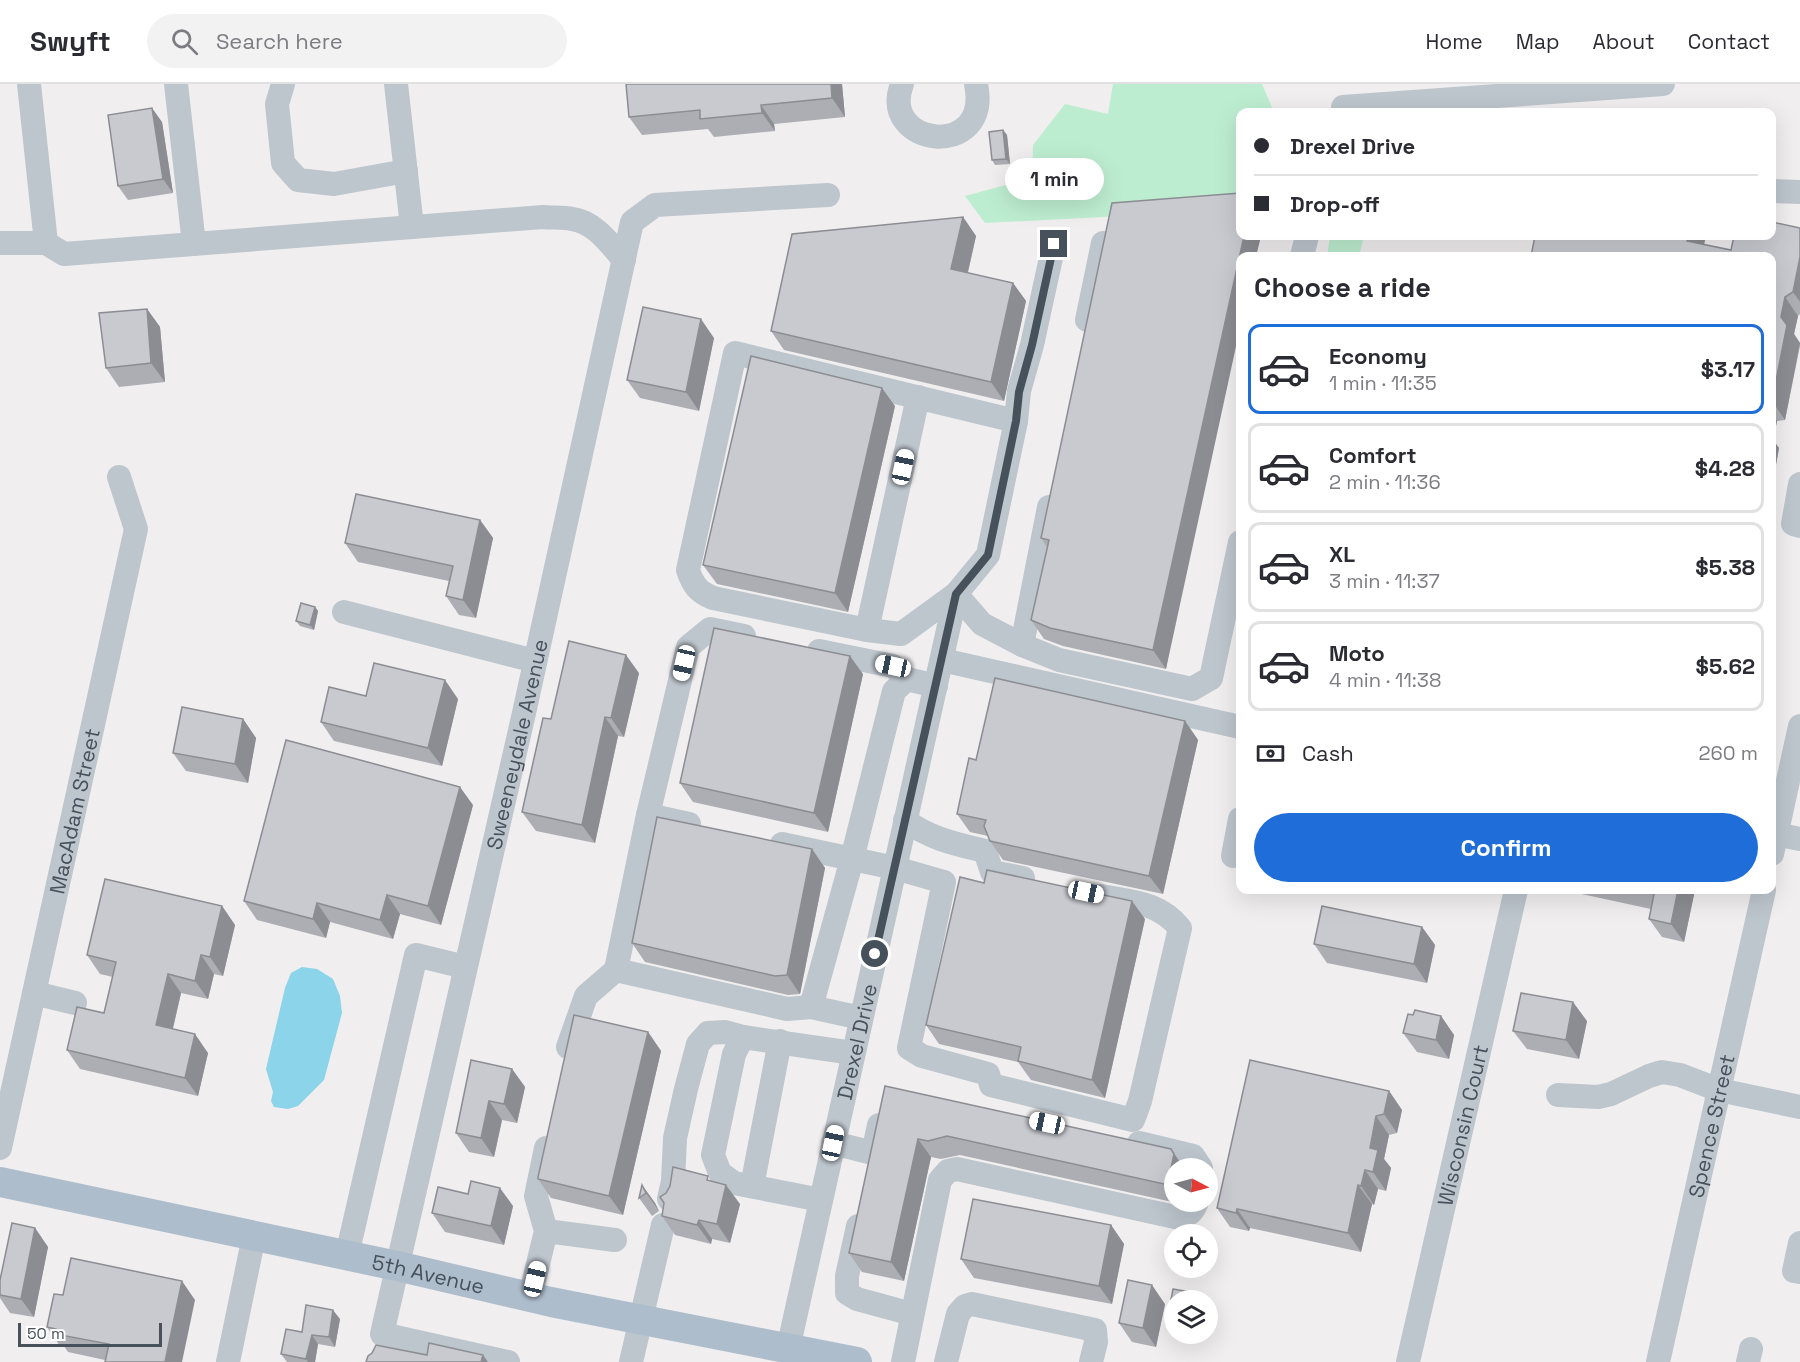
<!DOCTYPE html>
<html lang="en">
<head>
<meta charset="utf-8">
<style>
  body { margin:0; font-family:"Space Grotesk",sans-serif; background:#f2f2f3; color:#2b2b33; height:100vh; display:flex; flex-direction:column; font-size:22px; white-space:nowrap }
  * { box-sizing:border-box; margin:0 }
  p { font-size:20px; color:#7c7c81 }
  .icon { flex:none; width:33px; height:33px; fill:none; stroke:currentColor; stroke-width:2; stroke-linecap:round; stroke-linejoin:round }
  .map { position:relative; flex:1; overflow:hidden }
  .panel { position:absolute; left:1236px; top:168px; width:540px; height:642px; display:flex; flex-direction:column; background:#fff; border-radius:12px; box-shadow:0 6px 24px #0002 }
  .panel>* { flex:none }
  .guide { position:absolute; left:1236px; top:24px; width:540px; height:132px; border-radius:12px; box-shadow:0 6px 24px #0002; display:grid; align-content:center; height:132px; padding:0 18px; background:#fff }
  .needle { width:39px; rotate:96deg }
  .controls { position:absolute; left:1164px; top:1074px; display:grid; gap:12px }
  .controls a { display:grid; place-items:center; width:54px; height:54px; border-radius:50%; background:#fff; box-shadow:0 6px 24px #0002; font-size:30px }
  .scale { position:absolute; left:18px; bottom:15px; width:144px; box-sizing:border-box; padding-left:6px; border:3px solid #47515b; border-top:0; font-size:16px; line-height:21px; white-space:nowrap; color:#47515b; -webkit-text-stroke:4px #fff; paint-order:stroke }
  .end { position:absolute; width:27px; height:27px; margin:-14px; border:8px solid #47515b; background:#fff; box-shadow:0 0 0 3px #fff }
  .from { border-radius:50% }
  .bubble { position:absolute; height:42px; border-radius:21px; background:#fff; box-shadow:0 6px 24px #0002; font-size:20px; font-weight:800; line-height:42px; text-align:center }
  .car { position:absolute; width:18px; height:36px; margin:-18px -9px; border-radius:8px; box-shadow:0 0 4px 2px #0007; background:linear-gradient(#fff 24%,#345 0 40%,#fff 0 76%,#345 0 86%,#fff 0) }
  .guide b { display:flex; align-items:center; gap:21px; height:57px; font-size:22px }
  .guide b+b { border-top:2px solid #e1e1e2 }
  .guide i { width:15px; height:15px; background:#2b2b33 }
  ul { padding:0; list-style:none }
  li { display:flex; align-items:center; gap:18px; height:90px; margin:0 12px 9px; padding:0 6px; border:3px solid #e1e1e2; border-radius:12px }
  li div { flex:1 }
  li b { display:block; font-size:22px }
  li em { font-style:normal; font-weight:800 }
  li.active { border-color:#1f6dd9 }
  li>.icon { width:54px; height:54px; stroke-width:1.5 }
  h2 { padding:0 18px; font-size:27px; line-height:72px }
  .pay { display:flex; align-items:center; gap:15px; height:66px; padding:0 18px; font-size:22px }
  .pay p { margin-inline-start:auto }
  .primary-button { display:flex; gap:12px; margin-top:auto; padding:12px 18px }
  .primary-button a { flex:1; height:69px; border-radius:36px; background:#1f6dd9; color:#fff; font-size:24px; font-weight:800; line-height:69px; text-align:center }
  header { display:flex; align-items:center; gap:36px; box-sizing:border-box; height:84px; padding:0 30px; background:#fff; border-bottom:2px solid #e1e1e2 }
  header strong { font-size:28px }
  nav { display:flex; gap:33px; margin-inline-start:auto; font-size:21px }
  .search { width:420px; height:54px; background:#f2f2f3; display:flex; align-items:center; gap:15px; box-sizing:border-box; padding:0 21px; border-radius:33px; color:#7c7c81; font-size:22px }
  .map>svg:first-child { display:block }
  .green { fill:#bdedd0 }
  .water { fill:#8bd4e9 }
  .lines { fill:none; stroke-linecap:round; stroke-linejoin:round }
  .minor { stroke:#bdc5cd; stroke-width:24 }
  .major { stroke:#aebdcc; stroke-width:30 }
  .wall { fill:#acaeb3 }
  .shaded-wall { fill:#8c8d92 }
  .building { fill:#c8cad0; stroke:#8c8d92; stroke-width:1.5 }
  .route { stroke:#47515b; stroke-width:8 }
  .labels { text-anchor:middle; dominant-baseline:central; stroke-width:5; stroke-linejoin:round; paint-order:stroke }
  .street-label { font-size:21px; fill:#47515b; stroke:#fff }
</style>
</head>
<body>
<header>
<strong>Swyft</strong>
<div class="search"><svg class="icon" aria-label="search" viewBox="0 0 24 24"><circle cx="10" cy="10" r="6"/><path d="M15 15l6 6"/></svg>Search here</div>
<nav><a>Home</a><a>Map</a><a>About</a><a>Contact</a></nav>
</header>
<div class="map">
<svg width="1800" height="1278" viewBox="0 0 1800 1278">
  <rect width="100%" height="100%" fill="#f0eeee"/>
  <g class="green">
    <path d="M1113,0H1262L1274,28H1240V126L985,139L965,112L1032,94L1033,61L1065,20L1108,30Z"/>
    <path d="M1330,152H1364L1359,172H1327Z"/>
  </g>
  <path class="water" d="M302,883L317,885L333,895L340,912L342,929L324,996L298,1022L288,1025L274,1023L271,1017L273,1008L266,985L285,904L291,889Z"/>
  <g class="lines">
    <g class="minor">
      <path d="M29,0L46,159L64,170L543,133C553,134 563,133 572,135C595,138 610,160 624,176"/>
      <path d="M176,0L194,160"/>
      <path d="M283,0L277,20L283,79L298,96L334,100L406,87"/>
      <path d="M396,0L412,143"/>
      <path d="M902,0C878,63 992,77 976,0"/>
      <path d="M1343,23L1663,0"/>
      <path d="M1772,107L1800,108"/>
      <path d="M0,159H46"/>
      <path d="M1302,172L1307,152"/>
      <path d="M1087,236L1103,159"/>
      <path d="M735,269L1016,337L988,471L956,510L901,550L867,546L713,514C698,508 693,501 688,486Z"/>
      <path d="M1016,337L1019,307L1032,261L1054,160"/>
      <path d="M1800,400L1793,440L1800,442"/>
      <path d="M1049,423L1022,561L1059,576L1192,605L1211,594L1240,458"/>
      <path d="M956,510L982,540L1022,561"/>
      <path d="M344,528L535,577"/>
      <path d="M867,546L918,313"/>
      <path d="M744,552L710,545L688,563L648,731L616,886L787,925L811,923L861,934"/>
      <path d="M819,567L893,582L907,595L936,602"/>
      <path d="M942,576L1240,643"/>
      <path d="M648,731L689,740"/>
      <path d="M905,736C930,755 956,760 985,767L992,788L1023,794"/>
      <path d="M1776,750L1800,755"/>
      <path d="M782,760L895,784L944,798L909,964L922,972L988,990L991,1001L1133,1036L1140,1017L1180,844C1159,818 1132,818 1101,812"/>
      <path d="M1772,770L1800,642"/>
      <path d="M1233,772L1240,735"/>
      <path d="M34,909L75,919"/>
      <path d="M811,923L852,775L894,607L907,595"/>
      <path d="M743,953L734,970L713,1071L720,1089L734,1099L821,1116"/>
      <path d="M568,963L586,912L616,886"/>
      <path d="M1558,1011L1598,1013L1611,1010L1649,992L1662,988L1680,991L1719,1006L1800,1023"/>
      <path d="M833,1059L873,1069L879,1041"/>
      <path d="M1139,1059L1193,1072L1201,1084"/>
      <path id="s1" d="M0,1064L136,445L119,393"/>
      <path d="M752,1102L780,957"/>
      <path d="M669,1115L673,1097L675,1054L686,1005L698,960L708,949L725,948L743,953L853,969"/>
      <path d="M858,1142L847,1192V1209L857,1215L912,1230"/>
      <path d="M546,1147L615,1156"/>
      <path d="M1800,1159L1794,1187L1800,1188"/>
      <path d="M347,1171L416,871L465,883"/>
      <path d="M530,1213L546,1147L536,1112L546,1064"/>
      <path id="s2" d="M788,1265L956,510"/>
      <path d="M228,1278L254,1152"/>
      <path id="s3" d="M508,1278L382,1250L524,629L632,138L655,121L828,111"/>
      <path d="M631,1278L663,1141"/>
      <path d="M903,1278L940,1096L948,1087L957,1085L1175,1133C1187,1134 1193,1129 1197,1118"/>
      <path d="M946,1278L958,1230L965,1222L972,1220L1095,1246L1096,1258L1091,1278"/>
      <path id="s4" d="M1408,1278L1516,806"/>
      <path id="s5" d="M1658,1278L1764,806"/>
      <path d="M1748,1278L1751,1265"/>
    </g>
    <path class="major" id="s6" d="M0,1098L397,1182L551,1218L857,1278"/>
  </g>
  <g class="wall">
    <path d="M626,0H842L845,33L774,40L775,47L714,53L708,45L642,51L629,33Z"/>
    <path d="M162,38L173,109L128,116L118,102Z"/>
    <path d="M1003,46L1007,51L1010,80L995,81L992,76Z"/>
    <path d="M963,133L976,152L968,189L1013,199L1026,217L1004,317L784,266L771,247Z"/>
    <path d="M1800,144V230L1798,232L1794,250L1800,259V262L1785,336L1777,337L1773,356L1779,364L1772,403V172L1535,152H1706L1704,161L1731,166Z"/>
    <path d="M1240,152H1261L1256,172H1240L1166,585L1063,562L1044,555L1031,536L1047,463L1041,454Z"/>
    <path d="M147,225L160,243L165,298L119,303L106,284Z"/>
    <path d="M714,254L699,327L640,314L627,296Z"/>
    <path d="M895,322L848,528L717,500L703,481Z"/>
    <path d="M480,436L493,454L476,534L459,531L446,512L449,497L358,478L345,459Z"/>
    <path d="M315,523L318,527L314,546L300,542L296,537Z"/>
    <path d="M639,589L624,653L618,652L595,759L536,747L522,728L551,635Z"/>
    <path d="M863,590L828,748L693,718L680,699Z"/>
    <path d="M366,612L458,615L442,682L334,657L321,638Z"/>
    <path d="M243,635L256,654L248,699L186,687L173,669Z"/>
    <path d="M1185,637L1198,656L1163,810L1003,776L990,757L988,752L970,748L957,730L976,676Z"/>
    <path d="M473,721L441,841L400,830L393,855L330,838L326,854L257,836L244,817Z"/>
    <path d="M812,765L825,784L800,910L788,911L645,878L632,859Z"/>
    <path d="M1563,806H1695L1684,858L1662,853L1649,835L1651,825Z"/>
    <path d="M222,822L235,841L223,892L214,890L208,915L181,909L173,945L208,969L198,1012L80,985L67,966L104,929L113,893L100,890L87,871Z"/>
    <path d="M1145,835L1105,1014L1031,996L1018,978L939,960L926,941Z"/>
    <path d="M1422,843L1435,861L1427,899L1327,879L1314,860Z"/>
    <path d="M1441,932L1454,951L1449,975L1417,968L1403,949Z"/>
    <path d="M1587,937L1579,975L1527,965L1513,947Z"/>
    <path d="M648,948L661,967L623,1131L551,1114L538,1095Z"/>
    <path d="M512,985L525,1003L517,1039L502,1036L494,1073L469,1068L456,1049Z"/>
    <path d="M885,1002L1171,1065L1184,1084H1174V1118H1181L1177,1119L960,1071L941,1075L931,1073L904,1197L862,1188L849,1169Z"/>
    <path d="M1389,1007L1402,1026L1397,1049L1389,1051L1384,1075L1391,1084L1386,1107L1378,1105L1374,1121L1372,1120L1361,1168L1250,1144L1249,1147L1230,1143L1217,1124Z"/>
    <path d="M712,1098L740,1120L730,1159L712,1155L711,1160L675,1151L662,1132Z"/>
    <path d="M642,1101L655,1119L659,1127L652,1132L639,1114Z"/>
    <path d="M513,1122L504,1161L445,1148L432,1129Z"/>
    <path d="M1111,1141L1124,1160L1112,1220L974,1194L961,1175Z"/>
    <path d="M35,1144L48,1163L34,1233L10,1229L0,1214V1196Z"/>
    <path d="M1173,1205L1191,1208L1195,1213L1194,1216H1174V1231H1173L1169,1226Z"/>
    <path d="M63,1211L195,1216L105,1276L68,1268L64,1262H60L47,1243Z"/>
    <path d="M1165,1220L1156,1263L1132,1258L1119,1239Z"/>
    <path d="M340,1235L335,1263L318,1260L315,1278H287L281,1270L302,1248Z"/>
  </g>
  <g class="shaded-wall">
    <path d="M831,0H842L845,33L832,14Z"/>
    <path d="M761,21L774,40L775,47L762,29Z"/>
    <path d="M152,24L162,38L173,109L163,95Z"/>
    <path d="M1003,46L1007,51L1010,80L1006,75Z"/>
    <path d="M963,133L976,152L964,204L951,185Z"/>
    <path d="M1244,152H1261L1256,172H1240V244L1166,585L1153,566Z"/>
    <path d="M1689,152H1706L1701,172L1687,157Z"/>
    <path d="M1800,173V218L1793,208Z"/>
    <path d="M1013,199L1026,217L1004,317L991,298Z"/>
    <path d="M1785,213L1798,232L1794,250L1800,259L1785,336L1772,317L1781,233Z"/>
    <path d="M147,225L160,243L165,298L151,279Z"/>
    <path d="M701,235L714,254L699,327L686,308Z"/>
    <path d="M882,304L895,322L848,528L835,509Z"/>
    <path d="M1772,329L1777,337L1773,356L1779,364L1772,403Z"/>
    <path d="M480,436L493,454L476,534L463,516Z"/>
    <path d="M315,523L318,527L314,546L310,541Z"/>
    <path d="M626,571L639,589L624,653L611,634Z"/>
    <path d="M850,572L863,590L828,748L814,729Z"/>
    <path d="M445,596L458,615L442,682L428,664Z"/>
    <path d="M605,633L618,652L595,759L582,741Z"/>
    <path d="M243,635L256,654L248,699L235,680Z"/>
    <path d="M1185,637L1198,656L1163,810L1149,792Z"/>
    <path d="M460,703L473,721L441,841L428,822Z"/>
    <path d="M812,765L825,784L800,910L787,891Z"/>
    <path d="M1678,806H1695L1684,858L1671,840Z"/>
    <path d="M387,811L400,830L393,855L380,836Z"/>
    <path d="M1132,817L1145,835L1105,1014L1092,996Z"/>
    <path d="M317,819L330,838L326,854L313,835Z"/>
    <path d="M222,822L235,841L223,892L210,873Z"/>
    <path d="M1422,843L1435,861L1427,899L1414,880Z"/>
    <path d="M201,871L214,890L208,915L195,897Z"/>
    <path d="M168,890L181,909L169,960L156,941Z"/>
    <path d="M1573,918L1587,937L1579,975L1566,956Z"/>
    <path d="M1441,932L1454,951L1449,975L1436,956Z"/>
    <path d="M648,948L661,967L623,1131L609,1112Z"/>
    <path d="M195,950L208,969L198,1012L185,994Z"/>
    <path d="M512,985L525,1003L517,1039L504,1020Z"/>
    <path d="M1389,1007L1402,1026L1397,1049L1384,1030Z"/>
    <path d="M489,1017L502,1036L494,1073L481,1054Z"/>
    <path d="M1376,1032L1389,1051L1384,1075L1391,1084L1386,1107L1373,1088L1370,1064Z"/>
    <path d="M918,1055L931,1073L904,1197L891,1178Z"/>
    <path d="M1171,1065L1184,1084H1174V1108L1168,1099Z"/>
    <path d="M1365,1086L1378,1105L1374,1121L1361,1102Z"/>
    <path d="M642,1101L655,1119L659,1127L646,1109Z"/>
    <path d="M726,1101L740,1120L730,1159L717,1140Z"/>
    <path d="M1358,1101L1372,1120L1361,1168L1348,1149Z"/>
    <path d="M500,1104L513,1122L504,1161L491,1142Z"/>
    <path d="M1237,1125L1250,1144L1249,1147L1236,1129Z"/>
    <path d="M699,1136L712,1155L711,1160L697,1141Z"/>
    <path d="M1111,1141L1124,1160L1112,1220L1099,1202Z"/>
    <path d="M35,1144L48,1163L34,1233L21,1215Z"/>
    <path d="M182,1197L195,1216L182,1278H165Z"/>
    <path d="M1152,1201L1165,1220L1156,1263L1143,1244Z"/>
    <path d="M1191,1208L1195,1213L1194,1216H1190Z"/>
    <path d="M333,1226L340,1235L335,1263L329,1253Z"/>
    <path d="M312,1251L318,1260L315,1278H308L306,1275Z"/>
    <path d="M483,1271L488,1278H481Z"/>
  </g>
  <g class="building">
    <path d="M626,0H831L832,14L761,21L762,29L700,35V26L629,33Z"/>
    <path d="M152,24L163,95L118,102L108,31Z"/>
    <path d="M1003,46L1006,75L992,76L989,48Z"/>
    <path d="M1240,109V152H1244L1153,566L1050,544L1031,536L1049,456L1041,454L1112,119Z"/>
    <path d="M963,133L951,185L1013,199L991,298L771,247L792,150Z"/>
    <path d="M1772,138L1800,144V173L1793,208L1785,213L1781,233L1787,241L1772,317V172H1531L1535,152H1689L1687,157L1731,166L1734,152H1772Z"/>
    <path d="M643,223L701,235L686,308L627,296Z"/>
    <path d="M147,225L151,279L106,284L99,229Z"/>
    <path d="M751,272L882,304L835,509L703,481Z"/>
    <path d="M356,410L480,436L463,516L446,512L453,482L345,459Z"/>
    <path d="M301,519L315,523L310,541L296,537Z"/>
    <path d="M714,544L850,572L814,729L680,699Z"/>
    <path d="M569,557L626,571L611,634L605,633L582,741L522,728L543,634L551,635Z"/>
    <path d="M374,579L445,596L428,664L321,638L329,603L366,612Z"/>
    <path d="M995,594L1185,637L1149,792L990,757L984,742L986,736L957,730L969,674L976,676Z"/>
    <path d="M182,623L243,635L235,680L173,669Z"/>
    <path d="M286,656L460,703L428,822L387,811L380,836L317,819L313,835L244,817Z"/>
    <path d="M657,733L812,765L787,891L775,892L632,859Z"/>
    <path d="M987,786L1132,817L1092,996L1018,977L1021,963L926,941L960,793L984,799Z"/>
    <path d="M105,795L222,822L210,873L201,871L195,897L168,890L156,941L195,950L185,994L67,966L77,923L104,929L116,878L87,871Z"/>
    <path d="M1634,806H1678L1671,840L1649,835L1654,810Z"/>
    <path d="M1322,822L1422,843L1414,880L1314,860Z"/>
    <path d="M1521,909L1573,918L1566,956L1513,947Z"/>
    <path d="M1415,926L1441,932L1436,956L1403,949L1408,930L1413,931Z"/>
    <path d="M574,931L648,948L609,1112L538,1095V1093Z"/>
    <path d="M471,976L512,985L504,1020L489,1017L481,1054L456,1049Z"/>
    <path d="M1250,976L1389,1007L1384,1030L1376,1032L1370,1064L1378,1066L1373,1088L1365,1086L1361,1102L1358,1101L1348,1149L1237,1125L1236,1129L1217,1124Z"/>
    <path d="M885,1002L1171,1065L1174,1070L1168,1099L1164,1100L947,1052L928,1057L918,1055L891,1178L849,1169Z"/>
    <path d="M673,1083L708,1092L707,1096L726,1101L717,1140L699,1136L697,1141L662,1132L664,1119L660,1113L666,1109L670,1102Z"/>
    <path d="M471,1097L500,1104L491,1142L432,1129L438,1103L468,1110Z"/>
    <path d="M642,1101L646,1109L639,1114Z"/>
    <path d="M973,1115L1111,1141L1099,1202L961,1175Z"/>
    <path d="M12,1139L35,1144L21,1215L0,1211V1196Z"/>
    <path d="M71,1174L182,1197L165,1278H105L109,1260L55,1250L56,1245L47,1243L54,1210L63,1211Z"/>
    <path d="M1128,1196L1152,1201L1143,1244L1119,1239Z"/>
    <path d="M1173,1205L1191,1208L1190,1216H1174V1227L1169,1226Z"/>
    <path d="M306,1221L333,1226L329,1253L312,1251L306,1275L281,1270L286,1245L302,1248Z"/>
    <path d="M429,1259L483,1271L481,1278H366L368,1272L372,1269L376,1261L427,1271Z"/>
  </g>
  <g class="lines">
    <path class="route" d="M875,870L956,510L988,471L1016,337L1019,308L1032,261L1054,160"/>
  </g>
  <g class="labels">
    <g class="street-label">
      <text stroke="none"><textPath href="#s3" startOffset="734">Sweeneydale Avenue</textPath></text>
      <text stroke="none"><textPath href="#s1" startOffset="345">MacAdam Street</textPath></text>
      <text stroke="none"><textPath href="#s2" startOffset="315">Drexel Drive</textPath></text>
      <text stroke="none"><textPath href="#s4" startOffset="243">Wisconsin Court</textPath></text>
      <text stroke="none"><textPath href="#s5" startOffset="242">Spence Street</textPath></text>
      <text stroke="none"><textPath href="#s6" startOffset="438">5th Avenue</textPath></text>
    </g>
  </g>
</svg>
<div class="controls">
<a><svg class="needle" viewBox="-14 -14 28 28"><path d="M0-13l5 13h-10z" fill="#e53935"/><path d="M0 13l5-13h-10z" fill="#7c7c81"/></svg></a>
<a><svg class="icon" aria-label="locate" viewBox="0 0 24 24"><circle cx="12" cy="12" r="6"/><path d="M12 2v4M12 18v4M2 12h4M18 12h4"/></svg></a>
<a><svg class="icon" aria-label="layers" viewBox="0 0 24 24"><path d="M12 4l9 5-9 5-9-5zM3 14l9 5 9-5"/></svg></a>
</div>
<div class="scale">50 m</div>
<i class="end from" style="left:875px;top:870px"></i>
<i class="end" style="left:1054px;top:160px"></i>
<div class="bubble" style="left:1005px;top:74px;width:99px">1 min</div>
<i class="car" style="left:903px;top:383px;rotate:12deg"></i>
<i class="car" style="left:684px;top:579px;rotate:193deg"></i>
<i class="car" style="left:893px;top:582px;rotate:282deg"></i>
<i class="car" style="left:1086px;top:808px;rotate:102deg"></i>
<i class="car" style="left:1047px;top:1039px;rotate:282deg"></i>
<i class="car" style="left:833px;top:1059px;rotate:12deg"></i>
<i class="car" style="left:535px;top:1195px;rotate:13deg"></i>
<div class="guide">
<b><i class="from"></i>Drexel Drive</b>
<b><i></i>Drop-off</b>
</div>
<section class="panel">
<h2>Choose a ride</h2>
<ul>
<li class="active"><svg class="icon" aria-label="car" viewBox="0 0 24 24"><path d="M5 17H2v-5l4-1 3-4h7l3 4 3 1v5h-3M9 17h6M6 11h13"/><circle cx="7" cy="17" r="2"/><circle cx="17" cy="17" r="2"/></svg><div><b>Economy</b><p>1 min · 11:35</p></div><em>$3.17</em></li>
<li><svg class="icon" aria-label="car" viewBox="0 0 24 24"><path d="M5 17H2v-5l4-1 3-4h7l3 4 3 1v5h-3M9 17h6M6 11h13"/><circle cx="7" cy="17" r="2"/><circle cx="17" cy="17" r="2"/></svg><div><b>Comfort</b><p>2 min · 11:36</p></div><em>$4.28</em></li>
<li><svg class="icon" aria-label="car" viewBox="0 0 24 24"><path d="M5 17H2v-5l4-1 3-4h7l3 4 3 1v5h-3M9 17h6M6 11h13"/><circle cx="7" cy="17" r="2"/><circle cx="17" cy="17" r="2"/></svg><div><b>XL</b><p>3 min · 11:37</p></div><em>$5.38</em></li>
<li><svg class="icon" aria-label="car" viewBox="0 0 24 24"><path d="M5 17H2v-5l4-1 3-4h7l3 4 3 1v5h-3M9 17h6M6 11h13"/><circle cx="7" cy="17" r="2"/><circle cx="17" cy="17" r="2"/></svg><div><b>Moto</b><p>4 min · 11:38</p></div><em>$5.62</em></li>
</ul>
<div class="pay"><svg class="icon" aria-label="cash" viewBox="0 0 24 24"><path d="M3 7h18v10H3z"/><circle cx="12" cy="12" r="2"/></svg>Cash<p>260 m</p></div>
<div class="primary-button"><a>Confirm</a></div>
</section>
</div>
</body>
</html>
